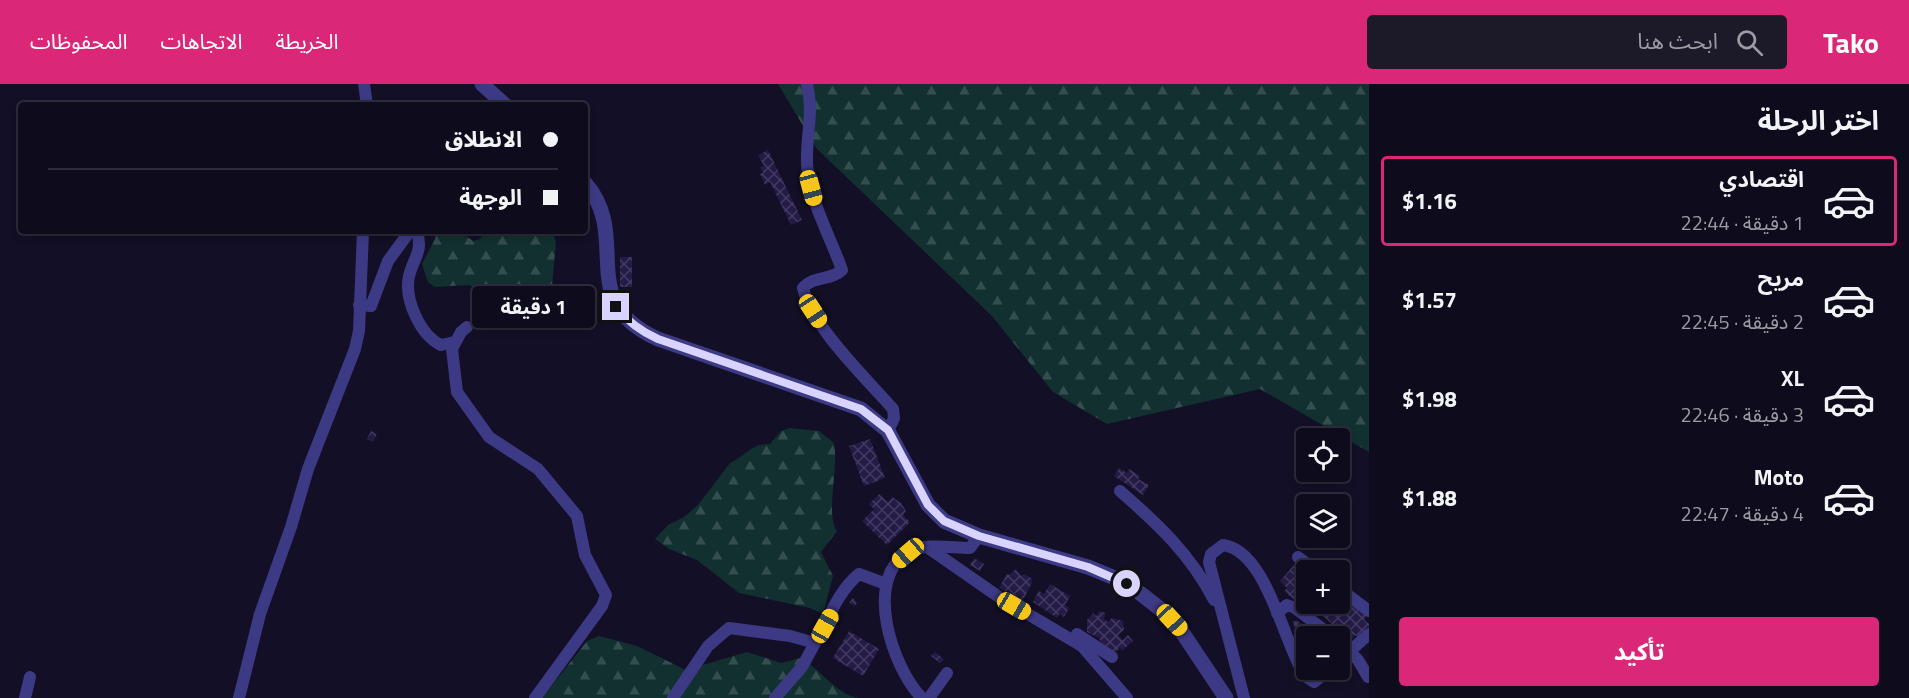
<!DOCTYPE html>
<html lang="ar">
<head>
<meta charset="utf-8">
<style>
  body { margin:0; font-family:"Titillium Web","Noto Sans Arabic",sans-serif; background:#1c1929; color:#f1f3f6; direction:rtl; height:100vh; display:flex; flex-direction:column; font-size:22px; white-space:nowrap }
  * { box-sizing:border-box; margin:0 }
  p { font-size:20px; color:#9b9ba3 }
  .icon { flex:none; width:33px; height:33px; fill:none; stroke:currentColor; stroke-width:2; stroke-linecap:round; stroke-linejoin:round }
  .map { position:relative; flex:1; overflow:hidden; direction:ltr }
  .side { display:flex; flex-direction:column; background:#0e0b1c; width:540px }
  .side>* { flex:none }
  .banner { position:absolute; left:18px; top:18px; width:570px; height:132px; border-radius:6px; box-shadow:0 3px 9px #0003,0 0 0 2px #2e2b3b; direction:rtl; display:grid; align-content:center; height:132px; padding:0 30px; background:#0e0b1c }
  .fabs { position:absolute; left:1296px; top:344px; display:grid; gap:12px }
  .fabs a { display:grid; place-items:center; width:54px; height:54px; border-radius:6px; background:#0e0b1c; box-shadow:0 3px 9px #0003,0 0 0 2px #2e2b3b; font-size:30px }
  .end { position:absolute; width:27px; height:27px; margin:-14px; border:8px solid #d9d4ff; background:#111; box-shadow:0 0 0 3px #111 }
  .from { border-radius:50% }
  .bubble { position:absolute; height:42px; border-radius:6px; background:#0e0b1c; box-shadow:0 3px 9px #0003,0 0 0 2px #2e2b3b; font-size:20px; font-weight:700; line-height:42px; text-align:center; direction:rtl }
  .car { position:absolute; width:18px; height:36px; margin:-18px -9px; border-radius:8px; box-shadow:0 0 4px 2px #0007; background:linear-gradient(#f5c518 24%,#345 0 40%,#f5c518 0 76%,#345 0 86%,#f5c518 0) }
  .banner b { display:flex; align-items:center; gap:21px; height:57px; font-size:22px }
  .banner b+b { border-top:2px solid #2e2b3b }
  .banner i { width:15px; height:15px; background:#f1f3f6 }
  ul { padding:0; list-style:none }
  li { display:flex; align-items:center; gap:18px; height:90px; margin:0 12px 9px; padding:0 18px; border:3px solid transparent; border-radius:6px }
  li div { flex:1 }
  li b { display:block; font-size:22px }
  li em { font-style:normal; font-weight:700 }
  li.on { border-color:#db2777 }
  li>.icon { width:54px; height:54px; stroke-width:1.5 }
  h2 { padding:0 30px; font-size:27px; line-height:72px }
  .button { display:flex; gap:12px; margin-top:auto; padding:12px 30px }
  .button a { flex:1; height:69px; border-radius:6px; background:#db2777; color:#fff; font-size:24px; font-weight:700; line-height:69px; text-align:center }
  header { display:flex; align-items:center; gap:36px; box-sizing:border-box; height:84px; padding:0 30px; background:#db2777; color:#fff }
  header strong { font-size:28px }
  nav { display:flex; gap:33px; margin-inline-start:auto; font-size:21px }
  .search { width:420px; height:54px; background:#1c1929; display:flex; align-items:center; gap:15px; box-sizing:border-box; padding:0 21px; border-radius:6px; color:#9b9ba3; font-size:22px }
  main { display:flex; flex:1; min-height:0 }
  .map>svg:first-child { display:block }
  .forest { fill:url(#forest-firs) }
  .building { fill:url(#building-cross-hatch) }
  .lines { fill:none; stroke-linecap:round; stroke-linejoin:round }
  .minor { stroke:#3d3a85; stroke-width:12 }
  .tertiary { stroke:#3d3a85; stroke-width:15 }
  .route { stroke:#d9d4ff; stroke-width:8 }
</style>
</head>
<body>
<header>
<strong>Tako</strong>
<div class="search"><svg class="icon" aria-label="search" viewBox="0 0 24 24"><circle cx="10" cy="10" r="6"/><path d="M15 15l6 6"/></svg>ابحث هنا</div>
<nav><a>الخريطة</a><a>الاتجاهات</a><a>المحفوظات</a></nav>
</header>
<main>
<section class="side">
<h2>اختر الرحلة</h2>
<ul>
<li class="on"><svg class="icon" aria-label="car" viewBox="0 0 24 24"><path d="M5 17H2v-5l4-1 3-4h7l3 4 3 1v5h-3M9 17h6M6 11h13"/><circle cx="7" cy="17" r="2"/><circle cx="17" cy="17" r="2"/></svg><div><b>اقتصادي</b><p>1 دقيقة · 22:44</p></div><em>$1.16</em></li>
<li><svg class="icon" aria-label="car" viewBox="0 0 24 24"><path d="M5 17H2v-5l4-1 3-4h7l3 4 3 1v5h-3M9 17h6M6 11h13"/><circle cx="7" cy="17" r="2"/><circle cx="17" cy="17" r="2"/></svg><div><b>مريح</b><p>2 دقيقة · 22:45</p></div><em>$1.57</em></li>
<li><svg class="icon" aria-label="car" viewBox="0 0 24 24"><path d="M5 17H2v-5l4-1 3-4h7l3 4 3 1v5h-3M9 17h6M6 11h13"/><circle cx="7" cy="17" r="2"/><circle cx="17" cy="17" r="2"/></svg><div><b>XL</b><p>3 دقيقة · 22:46</p></div><em>$1.98</em></li>
<li><svg class="icon" aria-label="car" viewBox="0 0 24 24"><path d="M5 17H2v-5l4-1 3-4h7l3 4 3 1v5h-3M9 17h6M6 11h13"/><circle cx="7" cy="17" r="2"/><circle cx="17" cy="17" r="2"/></svg><div><b>Moto</b><p>4 دقيقة · 22:47</p></div><em>$1.88</em></li>
</ul>
<div class="button"><a>تأكيد</a></div>
</section>
<div class="map">
<svg width="1369" height="614" viewBox="0 0 1369 614">
  <defs>
    <pattern id="forest-firs" width="22" height="20" patternUnits="userSpaceOnUse" patternTransform="scale(1.5)"><rect width="22" height="20" fill="#12302f"/><path d="M5 1l3.5 6h-7zM16 11l3.5 6h-7z" fill="#344d4e"/></pattern>
    <pattern id="building-cross-hatch" width="8" height="8" patternUnits="userSpaceOnUse" patternTransform="scale(1.5)"><rect width="8" height="8" fill="#241b47"/><path d="M0 0l8 8M0 8l8-8" fill="none" stroke="#433b63"/></pattern>
  </defs>
  <rect width="100%" height="100%" fill="#130f26"/>
  <g class="forest">
    <path d="M778,0H1369V368L1260,305L1107,340L1053,308L992,232L817,65Z"/>
    <path d="M436,147H460L473,157L480,155L485,147H552L556,158L552,202L538,217L518,212L484,210L469,201L435,203L428,198L422,180L435,155Z"/>
    <path d="M789,344L819,347L834,359C839,385 825,430 837,447L821,468L833,492L823,530L810,524L739,509L697,476L669,465L655,455L668,441L684,433L698,421L730,379C746,372 751,359 770,360L781,347Z"/>
    <path d="M599,552L637,562L686,586L747,568L781,579L801,574C820,585 836,610 858,614H542L587,557Z"/>
  </g>
  <g class="building">
    <path d="M768,66L802,136L791,141L770,98L765,101L760,90L763,89L760,83L764,82L758,71Z"/>
    <rect x="620" y="173" width="12" height="30"/>
    <path d="M371,347L377,350L373,358L367,355Z"/>
    <path d="M870,355L885,394L864,402L849,362Z"/>
    <path d="M1119,384L1127,389L1129,385L1140,392L1138,395L1149,401L1143,411L1114,392Z"/>
    <path d="M879,410L888,418L892,413L901,419L906,427L903,431L910,438L887,461L862,437L874,425L869,420Z"/>
    <path d="M974,474L984,480L980,487L970,481Z"/>
    <path d="M1295,480L1303,487L1306,486V519H1322L1314,528L1305,520L1302,523L1284,507L1287,504L1280,497Z"/>
    <path d="M1016,485L1021,492L1024,490L1031,494L1032,499L1022,518L999,504L1007,490L1010,491Z"/>
    <path d="M1050,500L1070,512L1065,521L1069,524L1064,533L1059,530L1057,534L1033,518L1039,507L1044,510Z"/>
    <path d="M853,514L857,519L855,522L849,519Z"/>
    <path d="M1340,515L1344,519L1347,515L1367,532L1364,536L1369,540V544L1360,555L1355,551L1351,556L1323,532L1334,519H1340Z"/>
    <path d="M1100,527L1105,529L1104,535L1108,538L1112,534L1123,537L1124,546L1118,551L1123,556L1128,551L1133,557L1122,567L1120,564L1116,568L1112,567L1102,560L1099,554L1087,548V536L1093,529L1096,532Z"/>
    <path d="M1296,536L1320,552H1306V574L1295,551L1296,548L1293,538Z"/>
    <path d="M849,547L879,565L863,592L833,574Z"/>
    <path d="M935,568L944,575L940,579L931,572Z"/>
  </g>
  <g class="lines">
    <g class="minor">
      <path d="M364,0L367,21"/>
      <path d="M807,0C814,29 806,50 807,79C809,117 830,151 842,186C831,197 814,191 803,204C812,243 866,294 893,325L894,334L888,347"/>
      <path d="M417,147C423,169 414,172 409,192C404,215 420,251 441,261L454,258"/>
      <path d="M359,221L371,222L388,177L410,147"/>
      <path d="M467,243L461,248L452,265L457,308L489,353L538,385L577,432L585,471L606,511L602,522L535,614"/>
      <path d="M1120,407C1158,440 1191,471 1214,516"/>
      <path d="M927,463L999,513L1082,562L1127,614"/>
      <path d="M1298,473L1315,486"/>
      <path d="M1340,505L1369,527"/>
      <path d="M1277,529L1287,521L1295,524L1332,552"/>
      <path d="M1077,550L1112,573"/>
      <path d="M1340,558L1358,576L1368,593"/>
      <path d="M1340,576L1369,550"/>
      <path d="M25,614L30,593"/>
      <path d="M239,614L260,530L291,443L308,385L355,265L359,247L363,147"/>
      <path d="M673,614L708,562L729,544L790,552L815,559C828,536 838,507 859,490L886,500"/>
      <path d="M775,614L802,583L815,559"/>
      <path d="M922,614C893,585 863,497 907,469C925,458 950,464 970,464L979,452"/>
      <path d="M929,614L947,589"/>
      <path d="M1244,614L1209,478L1211,470L1223,461C1267,467 1283,558 1305,592L1314,598L1330,585"/>
    </g>
    <g class="tertiary">
      <path d="M482,0L505,21"/>
      <path d="M585,99C633,153 573,217 658,255L861,325L888,347L928,421L944,437L979,452L1088,483L1127,499L1163,527L1180,545L1226,614"/>
    </g>
  </g>
  <g class="lines">
    <path class="route" d="M616,223C628,238 640,247 658,255L861,325L888,346L928,421L944,437L979,452L1088,483L1127,500"/>
  </g>
</svg>
<div class="fabs">
<a><svg class="icon" aria-label="locate" viewBox="0 0 24 24"><circle cx="12" cy="12" r="6"/><path d="M12 2v4M12 18v4M2 12h4M18 12h4"/></svg></a>
<a><svg class="icon" aria-label="layers" viewBox="0 0 24 24"><path d="M12 4l9 5-9 5-9-5zM3 14l9 5 9-5"/></svg></a>
<a>+</a>
<a>−</a>
</div>
<i class="end from" style="left:1127px;top:500px"></i>
<i class="end" style="left:616px;top:223px"></i>
<div class="bubble" style="left:472px;top:202px;width:123px">1 دقيقة</div>
<i class="car" style="left:811px;top:104px;rotate:165deg"></i>
<i class="car" style="left:813px;top:227px;rotate:147deg"></i>
<i class="car" style="left:908px;top:469px;rotate:229deg"></i>
<i class="car" style="left:1014px;top:522px;rotate:120deg"></i>
<i class="car" style="left:1172px;top:536px;rotate:137deg"></i>
<i class="car" style="left:825px;top:542px;rotate:29deg"></i>
<div class="banner">
<b><i class="from"></i>الانطلاق</b>
<b><i></i>الوجهة</b>
</div>
</div>
</main>
</body>
</html>
